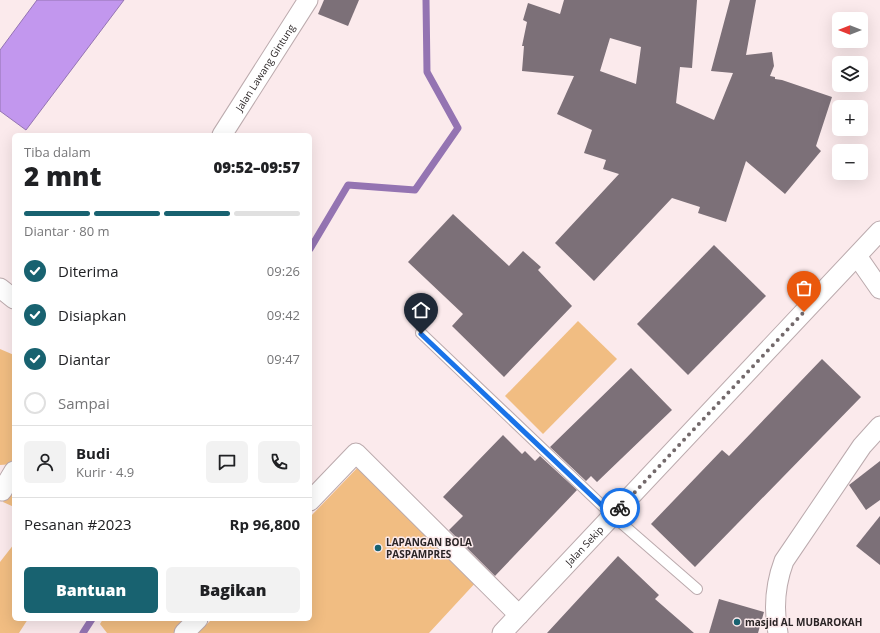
<!DOCTYPE html>
<html lang="id">
<meta charset="utf-8">
<style>
body{margin:0;font-family:"Open Sans",sans-serif;background:#f2f2f2;color:#202124;height:100vh;display:flex;flex-direction:column;font-size:15px;white-space:nowrap}
*{box-sizing:border-box;margin:0}
p{font-size:13px;color:#757577}
.icon{flex:none;width:22px;height:22px;fill:none;stroke:currentColor;stroke-width:2;stroke-linecap:round;stroke-linejoin:round}
.map{position:relative;flex:1;overflow:hidden}
.details{position:absolute;left:12px;top:133px;width:300px;height:488px;display:flex;flex-direction:column;background:#fff;border-radius:6px;box-shadow:0 4px 16px #0002}
.details>*{flex:none}
.needle{width:26px;rotate:270deg}
.buttons{position:absolute;left:832px;top:12px;display:grid;gap:8px}
.buttons a{display:grid;place-items:center;width:36px;height:36px;border-radius:6px;background:#fff;box-shadow:0 4px 16px #0002;font-size:20px}
.pin{position:absolute;display:grid;place-items:center;width:34px;height:34px;color:#fff;margin:-41px -17px;border-radius:50% 50% 50% 0;rotate:-45deg;box-shadow:0 0 4px #0007}
.pin .icon{rotate:45deg}
.courier{position:absolute;display:grid;place-items:center;width:40px;height:40px;margin:-20px;border:3px solid #1a73e8;border-radius:50%;background:#fff;color:#222;box-shadow:0 1px 5px #0007}
.overview em{font-style:normal;font-weight:800}
.overview div{display:flex;flex-direction:column-reverse}
.overview{display:flex;align-items:center;justify-content:space-between;height:68px;padding:0 12px}
h1{font-size:26px;font-weight:800;line-height:30px}
.bar{display:grid;grid-template-columns:repeat(4,1fr);gap:6px 4px;align-content:center;height:48px;padding:0 12px}
.bar i{height:5px;border-radius:3px;background:#e0e0e0}
.bar .current{background:#186270}
.bar p{grid-column:span 4}
.line{display:flex;align-items:center;gap:10px;padding:0 12px;border-top:1px solid #e0e0e0}
.line div{flex:1}
.round{display:grid;place-items:center;flex:none;width:42px;height:42px;border-radius:6px;background:#f2f2f2}
ol{padding:0 12px;list-style:none}
li{display:flex;align-items:center;gap:12px;height:44px}
li p{margin-inline-start:auto}
li .icon{padding:4px;border-radius:50%;background:#186270;color:#fff;stroke-width:4}
li:last-child{color:#757577}
li i{width:22px;height:22px;border:2px solid #e0e0e0;border-radius:50%}
.action{display:flex;gap:8px;margin-top:auto;padding:8px 12px}
.action a{flex:1;height:46px;border-radius:6px;background:#186270;color:#fff;font-size:16px;font-weight:800;line-height:46px;text-align:center}
.action a+a{background:#f2f2f2;color:#202124}
.map>svg:first-child{display:block}
.green{fill:#f1bd82}
.water{fill:#c297ee;stroke:#9474b2}
.lines{fill:none;stroke-linecap:round;stroke-linejoin:round}
.stream{stroke:#9474b2;stroke-width:7}
.building{fill:#7c7078;fill-rule:evenodd}
.service-casing{stroke:#bbaaad;stroke-width:12}
.minor-casing{stroke:#bbaaad;stroke-width:21}
.service{stroke:#fff;stroke-width:10}
.minor{stroke:#fff;stroke-width:19}
.done{stroke:#73696b;stroke-width:4;stroke-dasharray:0 7.2}
.route{stroke:#1a73e8;stroke-width:5}
.poi-dot{fill:#186270;stroke:#fbeaec;stroke-width:1.5}
.labels{text-anchor:middle;stroke-width:3;stroke-linejoin:round;paint-order:stroke}
.street-label{font-size:10px;fill:#2a2425;stroke:#fbeaec}
.poi-label{font-size:10px;font-weight:bold;fill:#2a2425;stroke:#fbeaec;text-anchor:start}
</style>
<div class="map">
<svg width="880" height="633" viewBox="0 0 880 633">
<rect width="100%" height="100%" fill="#fbeaec"/>
<!-- green -->
<g class="green">
<polygon points="578,321 617,359 543,434 505,396"/>
<polygon points="0,349 14,355 14,464 0,465"/>
<polygon points="361,464 478,580 429,633 107,633 100,624 103,619 197,619 202,629 212,619 310,619 310,517"/>
<polygon points="14,478 14,507 3,502"/>
<polygon points="14,544 14,619 28,619 19,633 0,633 0,562"/>
</g>
<!-- water -->
<polygon class="water" points="37,0 124,0 26,130 0,111 0,50"/>
<g class="lines">
<!-- stream -->
<g class="stream">
<polyline points="310,249 348,185 415,190 458,128 427,72 426,0"/>
<polyline points="83,633 92,619"/>
</g>
</g>
<!-- building -->
<g class="building">
<polygon points="324,0 359,0 348,26 318,14"/>
<path d="M564 0H697L692 68 680 67 676 103 714 120 733 73 711 71 730 0H756L746 55 772 52 774 66 770 76 775 77V79L782 80 832 97 816 146 821 151 785 194 746 161 726 222 698 213 700 207 672 198 594 281 555 243 619 174 603 169 606 160 584 153 592 130 557 114 574 76 522 71 524 46H522L527 22 523 20 528 3 560 14ZM610 38 641 47 636 84 600 71Z"/>
<polygon points="453,214 509,266 523,251 541,267 538,270 572,306 504,377 452,326 463,314 408,262"/>
<polygon points="714,245 766,296 688,375 637,324"/>
<polygon points="822,359 861,397 695,567 651,524 722,450 729,456"/>
<polygon points="631,368 672,410 597,482 591,476 586,481 550,447"/>
<polygon points="503,435 522,454 525,451 535,461 540,456 577,490 495,576 449,530 463,516 443,497"/>
<polygon points="880,461 880,500 866,510 849,485"/>
<polygon points="880,516 880,565 856,546"/>
<polygon points="618,556 659,595 655,599 694,633 547,633"/>
<polygon points="719,599 764,612 758,633 709,633"/>
</g>
<g class="lines">
<defs>
<polyline id="service" points="421,333 612,515 697,589"/>
<g id="minor">
<path id="s1" d="M222 135 308 0"/>
<polyline points="857,256 880,289"/>
<polyline points="0,288 14,299"/>
<polyline points="2,491 14,471"/>
<polyline points="310,501 356,453 519,615"/>
<polyline points="184,633 198,619"/>
<path id="s2" d="M502 633 880 231"/>
<path d="M778 633C773 607 775 585 784 561L862 446 880 426"/>
</g>
</defs>
<!-- service casing -->
<use href="#service" class="service-casing"/>
<!-- minor casing -->
<use href="#minor" class="minor-casing"/>
<!-- service -->
<use href="#service" class="service"/>
<!-- minor -->
<use href="#minor" class="minor"/>
</g>
<g class="lines">
<!-- done -->
<polyline class="done" points="620,508 804,312"/>
<!-- route -->
<polyline class="route" points="421,334 612,515 620,508"/>
</g>
<!-- markers -->
<g class="poi-dot">
<circle cx="378" cy="548" r="4"/>
<circle cx="737" cy="622" r="4"/>
</g>
<g class="labels">
<!-- street labels -->
<g class="street-label">
<text dy="4" stroke="none"><textPath href="#s1" startOffset="80">Jalan Lawang Gintung</textPath></text>
<text dy="4" stroke="none"><textPath href="#s2" startOffset="120">Jalan Sekip</textPath></text>
</g>
<!-- poi labels -->
<g class="poi-label">
<text x="386" y="546">LAPANGAN BOLA<tspan x="386" dy="12">PASPAMPRES</tspan></text>
<text x="745" y="626">masjid AL MUBAROKAH</text>
</g>
</g>
</svg>
<div class="buttons">
<a><svg class="needle" viewBox="-14 -14 28 28"><path d="M0-13l5 13h-10z" fill="#e53935"/><path d="M0 13l5-13h-10z" fill="#757577"/></svg></a>
<a><svg class="icon" aria-label="layers" viewBox="0 0 24 24"><path d="M12 4l9 5-9 5-9-5zM3 14l9 5 9-5"/></svg></a>
<a>+</a>
<a>−</a>
</div>
<div class="pin" style="left:804px;top:312px;background:#ea580c"><svg class="icon" aria-label="bag" viewBox="0 0 24 24"><path d="M5 8h14l-1 12H6zM9 8a3 3 0 0 1 6 0"/></svg></div>
<div class="pin" style="left:421px;top:334px;background:#1f2937"><svg class="icon" aria-label="home" viewBox="0 0 24 24"><path d="M3 11l9-7 9 7M6 9v11h12V9"/></svg></div>
<div class="courier" style="left:620px;top:508px"><svg class="icon" aria-label="bike" viewBox="0 0 24 24"><circle cx="6" cy="16" r="4"/><circle cx="18" cy="16" r="4"/><path d="M6 16l4-8h5l3 8M10 8l3 8H6M13 5h3"/></svg></div>
<section class="details">
<div class="overview"><div><h1>2 mnt</h1><p>Tiba dalam</p></div><em>09:52–09:57</em></div>
<div class="bar"><i class="current"></i><i class="current"></i><i class="current"></i><i></i><p>Diantar · 80 m</p></div>
<ol>
<li><svg class="icon" aria-label="check" viewBox="0 0 24 24"><path d="M5 12l5 5 9-10"/></svg>Diterima<p>09:26</p></li>
<li><svg class="icon" aria-label="check" viewBox="0 0 24 24"><path d="M5 12l5 5 9-10"/></svg>Disiapkan<p>09:42</p></li>
<li><svg class="icon" aria-label="check" viewBox="0 0 24 24"><path d="M5 12l5 5 9-10"/></svg>Diantar<p>09:47</p></li>
<li><i></i>Sampai</li>
</ol>
<div class="line" style="height:72px"><a class="round"><svg class="icon" aria-label="person" viewBox="0 0 24 24"><circle cx="12" cy="8" r="4"/><path d="M4 21q1-7 8-7t8 7"/></svg></a><div><b>Budi</b><p>Kurir · 4.9</p></div><a class="round"><svg class="icon" aria-label="chat" viewBox="0 0 24 24"><path d="M4 5h16v11H9l-5 4z"/></svg></a><a class="round"><svg class="icon" aria-label="phone" viewBox="0 0 24 24"><path d="M5 4h4l2 5-3 2q2 4 5 5l2-3 5 2v4C11 20 4 13 5 4z"/></svg></a></div>
<div class="line" style="height:52px"><div>Pesanan #2023</div><b>Rp 96,800</b></div>
<div class="action"><a>Bantuan</a><a>Bagikan</a></div>
</section>
</div>
